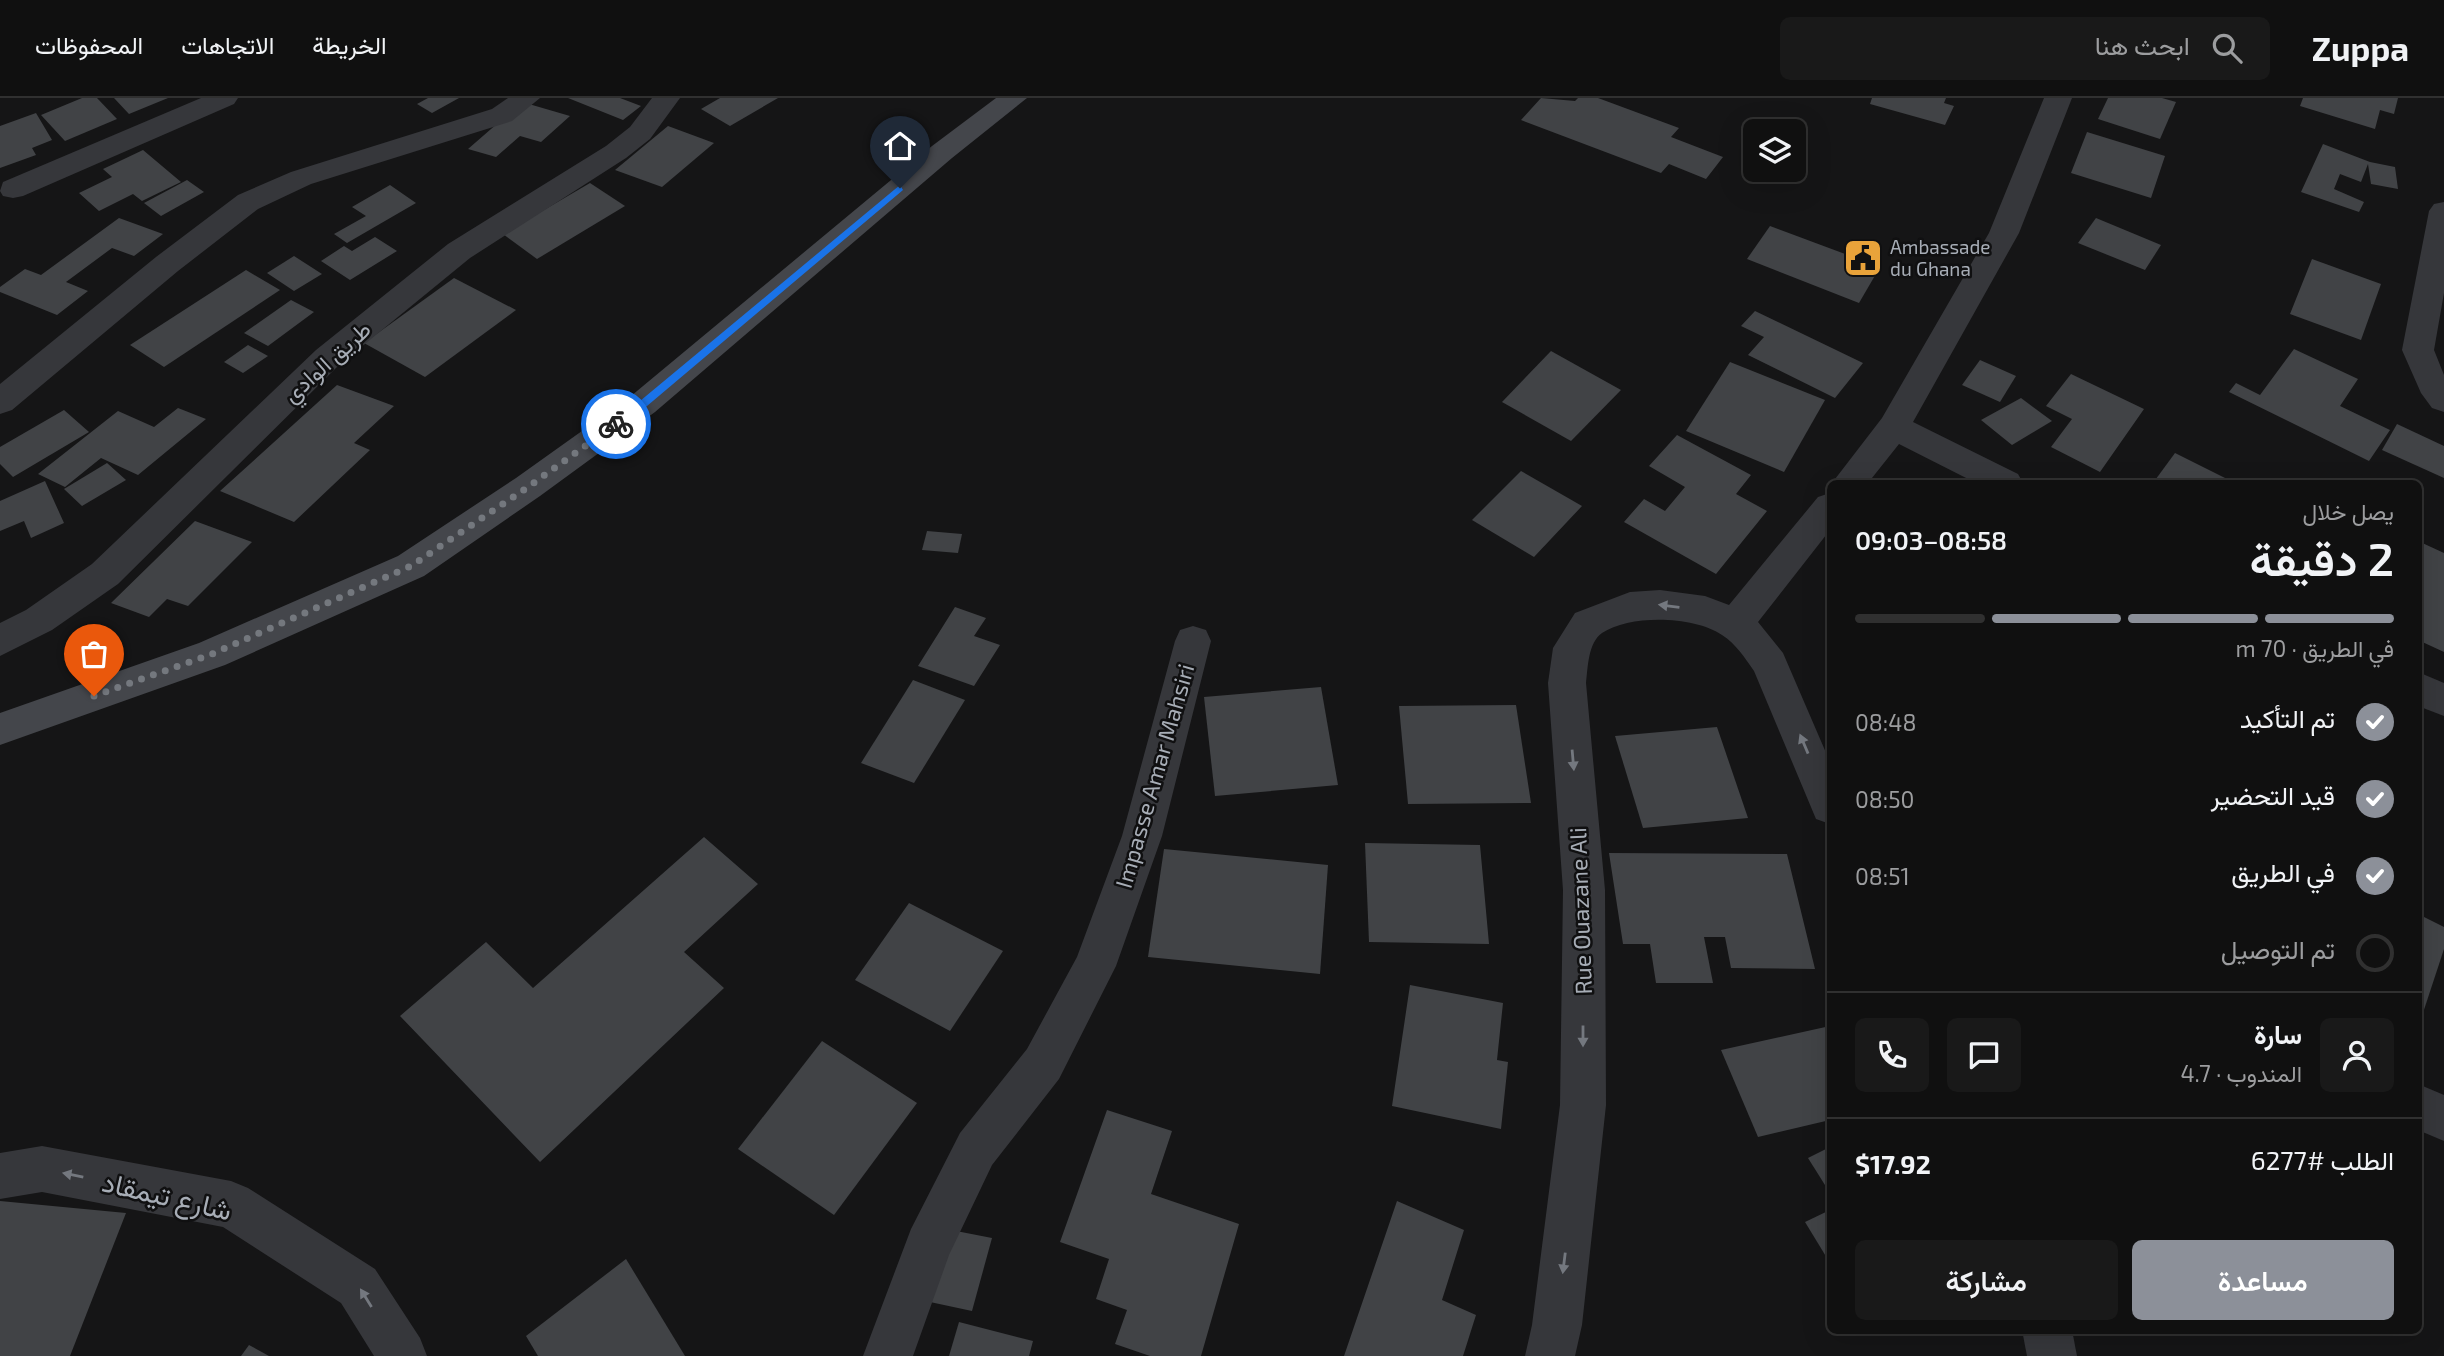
<!DOCTYPE html>
<html lang="ar">
<meta charset="utf-8">
<style>
body{margin:0;font-family:"Exo 2",Vazirmatn,sans-serif;background:#191919;color:#f1f3f6;direction:rtl;height:100vh;display:flex;flex-direction:column;font-size:26px;white-space:nowrap}
*{box-sizing:border-box;margin:0}
p{font-size:23px;color:#9c9d9f}
.icon{flex:none;width:38px;height:38px;fill:none;stroke:currentColor;stroke-width:2;stroke-linecap:round;stroke-linejoin:round}
.map{position:relative;flex:1;overflow:hidden;direction:ltr}
.side{position:absolute;left:1827px;top:382px;width:595px;height:854px;display:flex;flex-direction:column;background:#101010;border-radius:10px;box-shadow:0 7px 28px #0002,0 0 0 2px #303030;direction:rtl}
.side>*{flex:none}
.buttons{position:absolute;left:1743px;top:21px;display:grid;gap:14px}
.buttons a{display:grid;place-items:center;width:63px;height:63px;border-radius:10px;background:#101010;box-shadow:0 7px 28px #0002,0 0 0 2px #303030;font-size:35px}
.pin{position:absolute;display:grid;place-items:center;width:60px;height:60px;color:#fff;margin:-72px -30px;border-radius:50% 50% 50% 0;rotate:-45deg;box-shadow:0 0 7px #0007}
.pin .icon{rotate:45deg}
.courier{position:absolute;display:grid;place-items:center;width:70px;height:70px;margin:-35px;border:5px solid #1a73e8;border-radius:50%;background:#fff;color:#222;box-shadow:0 2px 9px #0007}
.headline em{font-style:normal;font-weight:600}
.headline div{display:flex;flex-direction:column-reverse}
.headline{display:flex;align-items:center;justify-content:space-between;height:119px;padding:0 28px}
h1{font-size:46px;font-weight:600;line-height:52px}
.bar{display:grid;grid-template-columns:repeat(4,1fr);gap:10px 7px;align-content:center;height:84px;padding:0 28px}
.bar i{height:9px;border-radius:5px;background:#303030}
.bar .active{background:#8c9099}
.bar p{grid-column:span 4}
.line{display:flex;align-items:center;gap:18px;padding:0 28px;border-top:2px solid #303030}
.line div{flex:1}
.round{display:grid;place-items:center;flex:none;width:74px;height:74px;border-radius:10px;background:#191919}
ol{padding:0 28px;list-style:none}
li{display:flex;align-items:center;gap:21px;height:77px}
li p{margin-inline-start:auto}
li .icon{padding:7px;border-radius:50%;background:#8c9099;color:#fff;stroke-width:4}
li:last-child{color:#9c9d9f}
li i{width:38px;height:38px;border:4px solid #303030;border-radius:50%}
.primary-button{display:flex;gap:14px;margin-top:auto;padding:14px 28px}
.primary-button a{flex:1;height:80px;border-radius:10px;background:#8c9099;color:#fff;font-size:28px;font-weight:600;line-height:80px;text-align:center}
.primary-button a+a{background:#191919;color:#f1f3f6}
header{display:flex;align-items:center;gap:42px;box-sizing:border-box;height:98px;padding:0 35px;background:#101010;border-bottom:2px solid #303030}
header strong{font-size:33px}
nav{display:flex;gap:38px;margin-inline-start:auto;font-size:24px}
.search{width:490px;height:63px;background:#191919;display:flex;align-items:center;gap:18px;box-sizing:border-box;padding:0 24px;border-radius:10px;color:#9c9d9f;font-size:26px}
.map>svg:first-child{display:block}
.building{fill:#414346}
.lines{fill:none;stroke-linecap:round;stroke-linejoin:round}
.minor{fill:#36373b;fill-rule:evenodd}
.secondary{fill:#44464b;fill-rule:evenodd}
.oneway{fill:#74787f}
.route{fill:#1a73e8}
.done{stroke:#74787e;stroke-width:7;stroke-dasharray:0 12.6}
.labels{text-anchor:middle;stroke-width:5;stroke-linejoin:round;paint-order:stroke}
.far-poi-label{font-size:19px;fill:#a7adb6;stroke:#101011;text-anchor:start}
.street-label{font-size:23px;fill:#a7adb6;stroke:#101011}
.near-street-label{font-size:28px;fill:#a7adb6;stroke:#101011}
</style>
<header>
<strong>Zuppa</strong>
<div class="search"><svg class="icon" aria-label="search" viewBox="0 0 24 24"><circle cx="10" cy="10" r="6"/><path d="M15 15l6 6"/></svg>ابحث هنا</div>
<nav><a>الخريطة</a><a>الاتجاهات</a><a>المحفوظات</a></nav>
</header>
<div class="map">
<svg width="2444" height="1258" viewBox="0 0 2444 1258">
<rect width="100%" height="100%" fill="#151516"/>
<!-- building -->
<g class="building">
<polygon points="82,0 97,0 117,21 65,43 41,17"/>
<polygon points="114,0 168,0 129,16"/>
<polygon points="428,0 459,0 432,15 417,6"/>
<polygon points="568,0 620,0 641,8 623,22"/>
<polygon points="720,0 778,0 730,28 701,11"/>
<polygon points="1541,0 1575,3 1578,0 1598,0 1679,30 1671,39 1723,59 1706,81 1669,66 1661,75 1521,22"/>
<polygon points="1872,0 1946,0 1944,5 1954,8 1945,27 1870,6"/>
<polygon points="2108,0 2162,0 2176,4 2160,41 2098,21"/>
<polygon points="2303,0 2398,0 2394,16 2380,12 2375,31 2300,8"/>
<polygon points="522,4 570,18 541,44 520,38 496,59 468,51"/>
<polygon points="36,15 52,42 32,50 36,57 0,70 0,28"/>
<polygon points="668,28 714,45 662,89 615,72"/>
<polygon points="2087,34 2165,58 2151,100 2071,75"/>
<polygon points="2323,46 2370,64 2395,69 2398,91 2371,86 2368,66 2361,84 2340,76 2334,91 2364,104 2359,114 2301,94"/>
<polygon points="143,52 181,84 142,103 133,96 99,113 79,95 112,79 103,71"/>
<polygon points="187,82 204,94 161,118 144,105"/>
<polygon points="590,85 625,108 537,161 503,136"/>
<polygon points="390,87 416,105 347,145 334,136 366,118 352,109"/>
<polygon points="119,120 163,136 134,158 112,150 66,184 88,193 57,217 0,194 0,189 25,171 41,177"/>
<polygon points="2096,120 2161,147 2145,172 2078,145"/>
<polygon points="1770,128 1880,169 1859,205 1747,161"/>
<polygon points="375,139 397,153 350,182 321,163 344,148 352,153"/>
<polygon points="294,158 322,176 294,193 267,175"/>
<polygon points="2312,161 2381,186 2361,242 2290,216"/>
<polygon points="246,172 280,192 164,269 130,247"/>
<polygon points="454,180 516,212 425,279 364,245"/>
<polygon points="291,202 314,214 268,248 244,235"/>
<polygon points="1755,213 1863,265 1835,300 1748,257 1764,239 1741,228"/>
<polygon points="248,247 268,258 243,275 224,264"/>
<polygon points="2294,251 2358,281 2340,308 2390,332 2369,363 2229,294 2236,285 2260,297"/>
<polygon points="1551,253 1621,292 1571,343 1502,304"/>
<polygon points="1980,262 2016,278 2000,304 1962,287"/>
<polygon points="1730,264 1825,302 1784,374 1686,333"/>
<polygon points="2071,276 2144,311 2100,374 2051,349 2072,321 2046,308"/>
<polygon points="337,287 394,308 354,345 370,352 294,424 220,393"/>
<polygon points="2021,300 2052,323 2012,347 1981,322"/>
<polygon points="178,310 206,321 138,377 101,360 65,389 38,376 118,313 154,329"/>
<polygon points="64,312 89,334 13,379 0,366 0,349"/>
<polygon points="2397,326 2444,348 2444,380 2382,352"/>
<polygon points="1677,337 1751,377 1736,396 1767,413 1716,476 1624,424 1644,401 1665,413 1685,389 1649,368"/>
<polygon points="2175,355 2235,385 2153,385"/>
<polygon points="107,365 126,382 82,408 64,391"/>
<polygon points="1521,373 1582,408 1534,459 1472,422"/>
<polygon points="45,383 64,425 31,440 24,423 0,433 0,403"/>
<polygon points="195,423 252,444 188,508 167,501 149,519 111,505"/>
<polygon points="927,433 962,436 958,455 922,452"/>
<polygon points="2418,443 2444,455 2444,554 2418,542"/>
<polygon points="955,509 986,520 974,538 1000,547 974,588 918,568"/>
<polygon points="913,582 965,602 914,685 861,665"/>
<polygon points="1321,589 1338,687 1215,698 1204,599"/>
<polygon points="1516,607 1531,705 1408,706 1399,608"/>
<polygon points="1717,629 1748,720 1643,730 1615,638"/>
<polygon points="704,739 758,786 684,854 724,890 540,1064 400,918 486,844 533,890"/>
<polygon points="1365,745 1480,747 1489,846 1369,844"/>
<polygon points="1164,751 1328,767 1320,876 1148,859"/>
<polygon points="1609,755 1787,756 1815,871 1731,870 1725,839 1704,839 1713,885 1656,885 1650,846 1623,846"/>
<polygon points="909,805 1003,853 950,933 855,882"/>
<polygon points="2418,816 2444,829 2444,851 2419,927"/>
<polygon points="1410,887 1503,905 1497,962 1508,964 1501,1031 1392,1008"/>
<polygon points="1830,928 1830,1022 1758,1039 1721,952"/>
<polygon points="822,943 917,1005 834,1117 738,1051"/>
<polygon points="1107,1012 1172,1033 1151,1096 1239,1126 1201,1258 1150,1258 1115,1246 1127,1212 1096,1201 1109,1161 1060,1144"/>
<polygon points="1830,1049 1830,1095 1808,1060"/>
<polygon points="0,1103 126,1115 70,1258 0,1258"/>
<polygon points="1397,1103 1464,1132 1442,1202 1476,1217 1463,1258 1344,1258"/>
<polygon points="1830,1112 1830,1165 1805,1124"/>
<polygon points="951,1132 992,1140 972,1213 930,1204"/>
<polygon points="626,1161 685,1258 538,1258 526,1238"/>
<polygon points="959,1224 1033,1243 1029,1258 949,1258"/>
<polygon points="249,1247 269,1258 241,1258"/>
</g>
<g class="lines">
<!-- minor -->
<g class="minor">
<polygon points="201,0 238,0 234,6 23,98 13,100 3,98 0,93 3,84"/>
<polygon points="508,0 540,0 512,23 311,86 258,111 178,173 12,312 0,316 0,286 156,159 238,97 291,74 492,11"/>
<polygon points="652,0 680,0 650,41 626,60 470,160 338,268 118,486 52,532 0,558 0,525 26,512 92,466 316,252 448,146 606,48 630,29"/>
<polygon points="2044,0 2072,0 2019,135 1913,324 2018,376 2023,385 1976,385 1899,346 1868,385 1832,385 1882,320 1989,135"/>
<polygon points="2444,104 2444,195 2434,252 2444,277 2444,314 2432,310 2421,295 2402,252 2429,113 2434,106"/>
<path d="M1830 395V432L1758 524 1783 555 1830 664V726L1816 721 1754 573C1745 560 1736 546 1722 537 1695 518 1630 516 1602 535 1588 545 1588 569 1586 585L1605 792 1606 1007 1582 1227 1575 1258H1525L1532 1227 1560 1007 1563 792 1548 585 1553 550 1575 515 1630 494 1660 492 1705 498 1729 507 1818 399Z"/>
<polygon points="1193,528 1206,532 1211,543 1162,738 1116,868 1059,981 992,1067 949,1157 913,1258 863,1258 911,1131 960,1035 1027,951 1077,859 1122,738 1175,543 1180,532"/>
<polygon points="2418,574 2444,585 2444,618 2418,608"/>
<polygon points="2418,986 2444,997 2444,1043 2418,1032"/>
<polygon points="42,1048 231,1083 248,1090 375,1171 420,1240 427,1258 374,1258 341,1205 223,1129 42,1094 0,1101 0,1055"/>
<polygon points="2022,1232 2072,1232 2077,1258 2027,1258"/>
</g>
<!-- secondary -->
<polygon class="secondary" points="996,0 1027,0 952,60 655,314 540,398 424,478 225,567 0,647 0,615 199,545 398,458 516,380 631,298 932,48"/>
</g>
<!-- one-way arrows -->
<defs><path id="oneway-solid" d="M-6-.8H1V-3.2L6.5 0L1 3.2V.8H-6Z" transform="scale(1.75)"/></defs>
<g class="oneway">
<use href="#oneway-solid" transform="translate(1669 508) rotate(-173)"/>
<use href="#oneway-solid" transform="translate(1804 646) rotate(-113)"/>
<use href="#oneway-solid" transform="translate(1573 662) rotate(85)"/>
<use href="#oneway-solid" transform="translate(1583 938) rotate(90)"/>
<use href="#oneway-solid" transform="translate(73 1077) rotate(-169)"/>
<use href="#oneway-solid" transform="translate(1564 1165) rotate(97)"/>
<use href="#oneway-solid" transform="translate(366 1200) rotate(-122)"/>
</g>
<!-- route -->
<polygon class="route" points="900,87 903,92 647,308 619,329 612,329 612,323 640,303"/>
<g class="lines">
<!-- done -->
<polyline class="done" points="94,598 212,556 411,468 528,389 616,326"/>
</g>
<!-- icons -->
<defs>
<symbol id="civic-square" viewBox="-11 -11 22 22"><rect x="-9" y="-9" width="18" height="18" rx="4" fill="#e9a33a" stroke="#101011"/><path d="M-.6-6.5H3V-4.5H.6V-3L4-1V1h2V6H-6V1h2V-1L-.6-3ZM-1.2 2.5V6h2.4V2.5Z" fill="#111"/></symbol>
</defs>
<g fill-rule="evenodd">
<use href="#civic-square" x="1841" y="138" width="44" height="44"/>
</g>
<g class="labels">
<!-- far-poi labels -->
<g class="far-poi-label">
<text x="1890" y="156">Ambassade<tspan x="1890" dy="22">du Ghana</tspan></text>
</g>
<!-- street labels -->
<g class="street-label">
<text transform="translate(327 264) rotate(-42)" y="8">طريق الوادي</text>
<text transform="translate(1155 678) rotate(-74)" y="8">Impasse Amar Mahsiri</text>
<text transform="translate(1581 813) rotate(-92)" y="8">Rue Ouazane Ali</text>
</g>
<!-- near-street labels -->
<g class="near-street-label">
<text transform="translate(167 1098) rotate(13)" y="10">شارع تيمقاد</text>
</g>
</g>
</svg>
<div class="buttons">
<a><svg class="icon" aria-label="layers" viewBox="0 0 24 24"><path d="M12 4l9 5-9 5-9-5zM3 14l9 5 9-5"/></svg></a>
</div>
<div class="pin" style="left:94px;top:598px;background:#ea580c"><svg class="icon" aria-label="bag" viewBox="0 0 24 24"><path d="M5 8h14l-1 12H6zM9 8a3 3 0 0 1 6 0"/></svg></div>
<div class="pin" style="left:900px;top:90px;background:#1f2937"><svg class="icon" aria-label="home" viewBox="0 0 24 24"><path d="M3 11l9-7 9 7M6 9v11h12V9"/></svg></div>
<div class="courier" style="left:616px;top:326px"><svg class="icon" aria-label="bike" viewBox="0 0 24 24"><circle cx="6" cy="16" r="4"/><circle cx="18" cy="16" r="4"/><path d="M6 16l4-8h5l3 8M10 8l3 8H6M13 5h3"/></svg></div>
<section class="side">
<div class="headline"><div><h1>2 دقيقة</h1><p>يصل خلال</p></div><em>08:58–09:03</em></div>
<div class="bar"><i class="active"></i><i class="active"></i><i class="active"></i><i></i><p>في الطريق · 70 m</p></div>
<ol>
<li><svg class="icon" aria-label="check" viewBox="0 0 24 24"><path d="M5 12l5 5 9-10"/></svg>تم التأكيد<p>08:48</p></li>
<li><svg class="icon" aria-label="check" viewBox="0 0 24 24"><path d="M5 12l5 5 9-10"/></svg>قيد التحضير<p>08:50</p></li>
<li><svg class="icon" aria-label="check" viewBox="0 0 24 24"><path d="M5 12l5 5 9-10"/></svg>في الطريق<p>08:51</p></li>
<li><i></i>تم التوصيل</li>
</ol>
<div class="line" style="height:126px"><a class="round"><svg class="icon" aria-label="person" viewBox="0 0 24 24"><circle cx="12" cy="8" r="4"/><path d="M4 21q1-7 8-7t8 7"/></svg></a><div><b>سارة</b><p>المندوب · 4.7</p></div><a class="round"><svg class="icon" aria-label="chat" viewBox="0 0 24 24"><path d="M4 5h16v11H9l-5 4z"/></svg></a><a class="round"><svg class="icon" aria-label="phone" viewBox="0 0 24 24"><path d="M5 4h4l2 5-3 2q2 4 5 5l2-3 5 2v4C11 20 4 13 5 4z"/></svg></a></div>
<div class="line" style="height:91px"><div>الطلب #6277</div><b>$17.92</b></div>
<div class="primary-button"><a>مساعدة</a><a>مشاركة</a></div>
</section>
</div>
